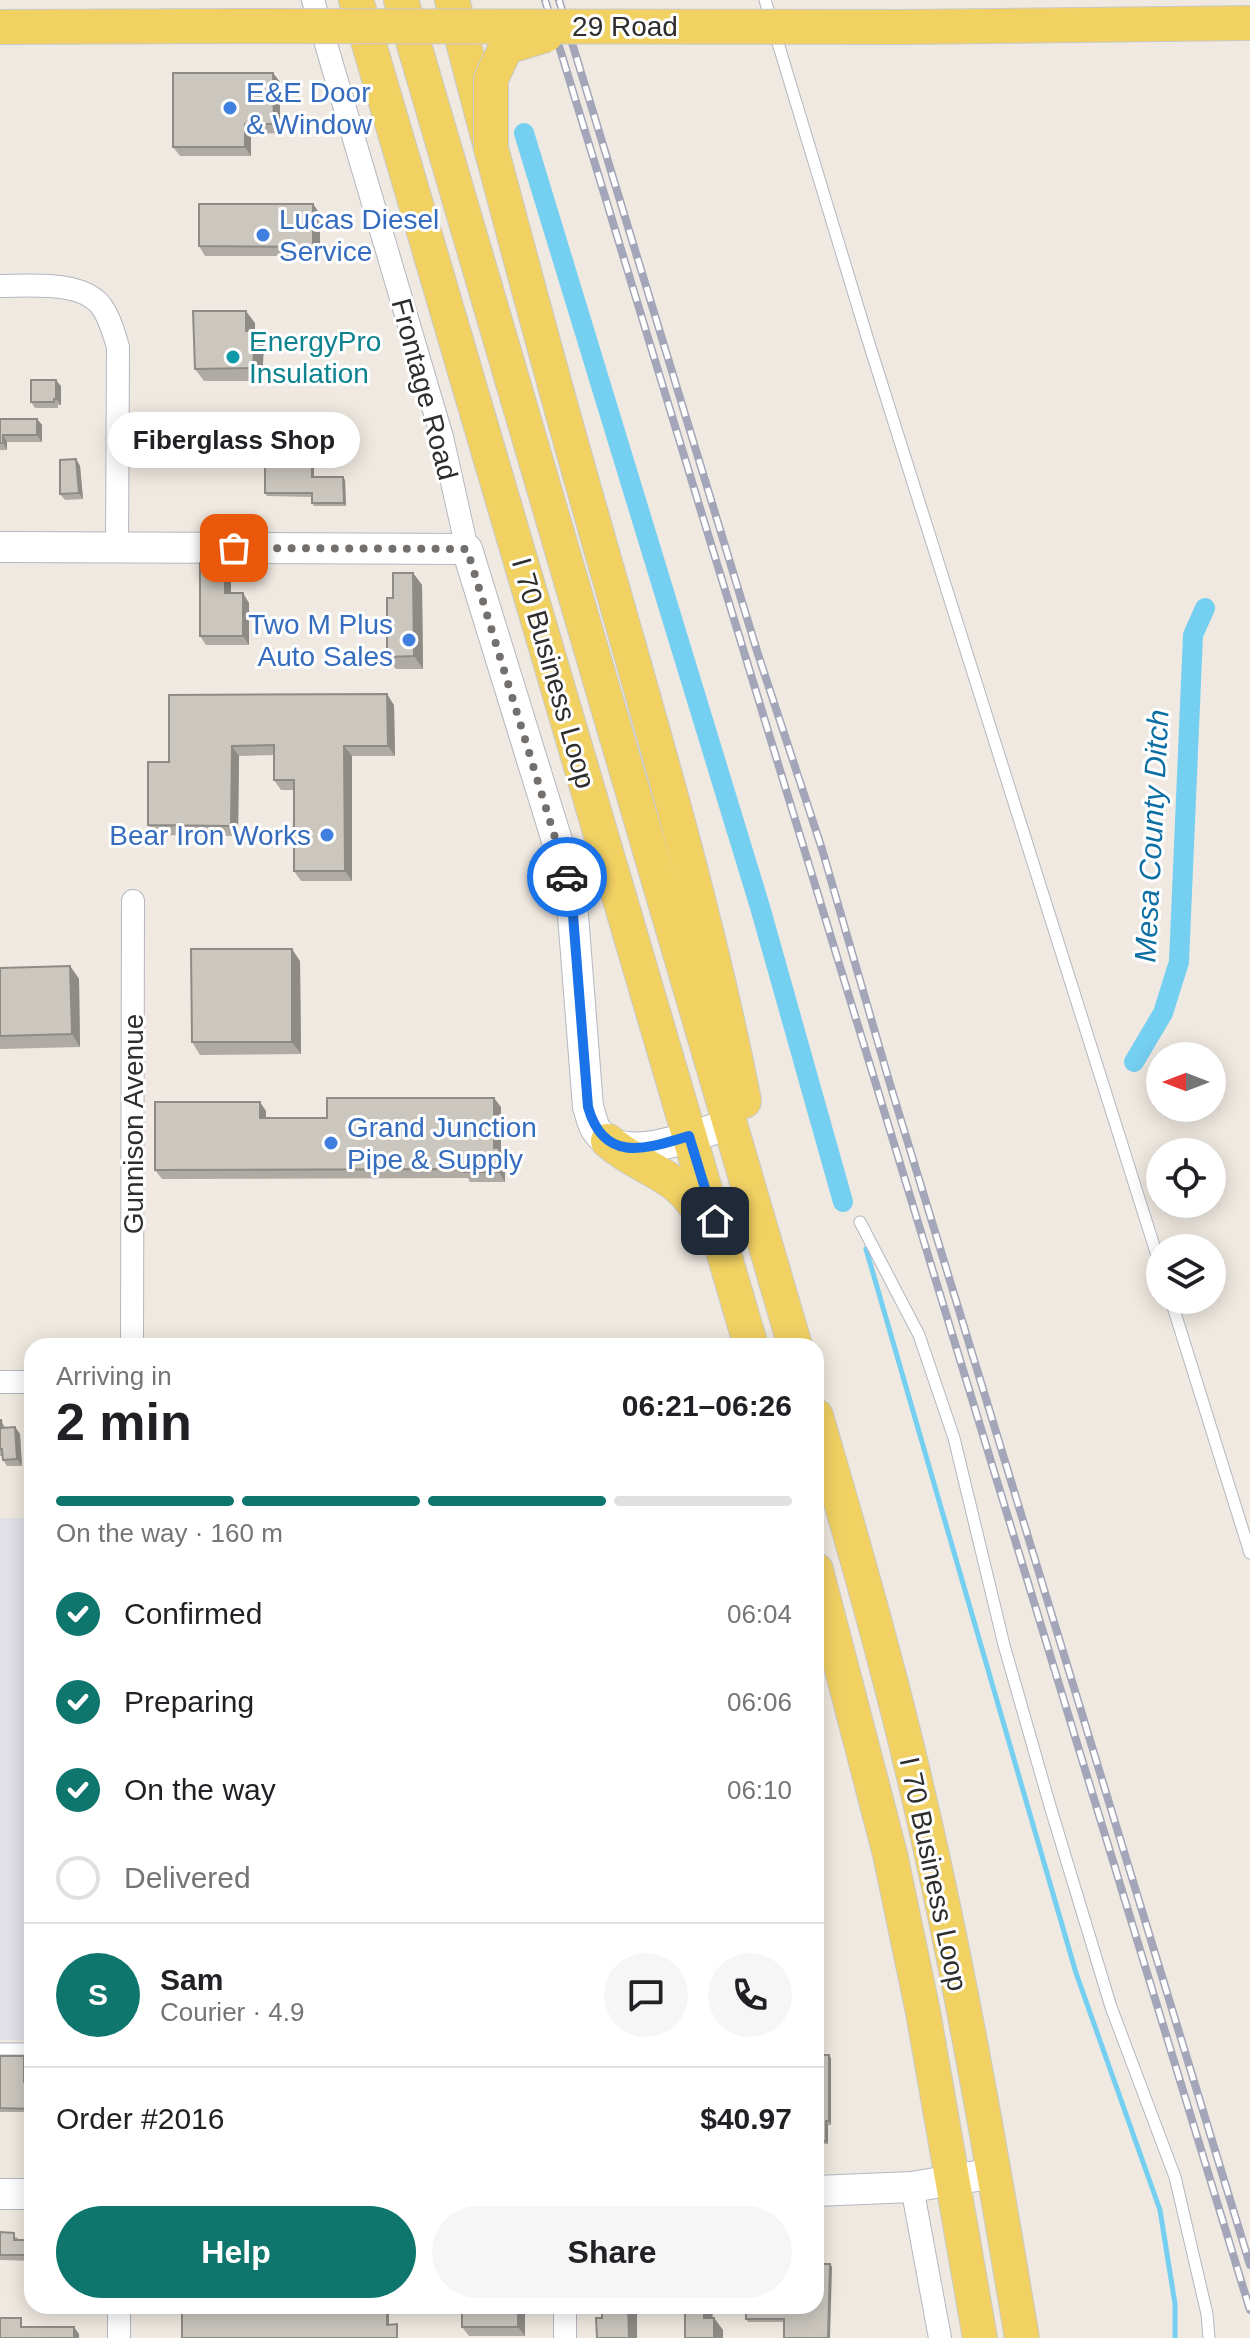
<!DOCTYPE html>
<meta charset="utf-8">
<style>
body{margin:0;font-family:Helvetica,sans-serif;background:#f6f6f6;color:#202124;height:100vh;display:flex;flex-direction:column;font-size:30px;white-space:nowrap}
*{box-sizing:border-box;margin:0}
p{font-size:26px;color:#757577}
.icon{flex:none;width:44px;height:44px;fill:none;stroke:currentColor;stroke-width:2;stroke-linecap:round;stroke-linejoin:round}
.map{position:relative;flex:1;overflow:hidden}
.side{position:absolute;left:24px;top:1338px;width:800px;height:976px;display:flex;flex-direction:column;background:#fff;border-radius:24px;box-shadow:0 4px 20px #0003}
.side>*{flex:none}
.needle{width:52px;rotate:270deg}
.controls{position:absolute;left:1146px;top:1042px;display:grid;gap:16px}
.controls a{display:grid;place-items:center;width:80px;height:80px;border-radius:50%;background:#fff;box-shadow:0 4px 20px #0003;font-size:40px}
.pin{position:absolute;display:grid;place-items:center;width:68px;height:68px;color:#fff;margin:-34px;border-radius:16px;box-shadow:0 4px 12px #0006}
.courier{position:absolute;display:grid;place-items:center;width:80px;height:80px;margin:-40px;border:6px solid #1a73e8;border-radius:50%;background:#fff;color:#222;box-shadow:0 2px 10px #0007}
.bubble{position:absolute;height:56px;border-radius:28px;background:#fff;box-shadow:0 4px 20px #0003;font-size:26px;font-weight:800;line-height:56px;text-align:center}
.head em{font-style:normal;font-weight:800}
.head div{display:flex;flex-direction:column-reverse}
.head{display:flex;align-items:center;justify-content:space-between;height:136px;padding:0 32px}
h1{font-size:52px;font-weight:800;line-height:60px}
.bar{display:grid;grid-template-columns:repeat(4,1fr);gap:12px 8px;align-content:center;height:96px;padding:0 32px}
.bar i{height:10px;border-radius:6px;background:#e0e0e0}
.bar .active{background:#0f766e}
.bar p{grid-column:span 4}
.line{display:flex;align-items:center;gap:20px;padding:0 32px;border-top:2px solid #e0e0e0}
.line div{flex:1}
.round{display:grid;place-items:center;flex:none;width:84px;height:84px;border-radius:42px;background:#f6f6f6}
ol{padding:0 32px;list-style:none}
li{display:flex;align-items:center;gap:24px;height:88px}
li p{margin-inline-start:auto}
li .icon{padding:8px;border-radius:50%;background:#0f766e;color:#fff;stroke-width:4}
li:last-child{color:#757577}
li i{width:44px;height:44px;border:4px solid #e0e0e0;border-radius:50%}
.button{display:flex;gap:16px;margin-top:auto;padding:16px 32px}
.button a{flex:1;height:92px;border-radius:48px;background:#0f766e;color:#fff;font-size:32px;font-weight:800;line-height:92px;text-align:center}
.button a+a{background:#f6f6f6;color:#202124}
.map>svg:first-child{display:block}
.industrial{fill:#e3e1e8}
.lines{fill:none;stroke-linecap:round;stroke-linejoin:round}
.stream{stroke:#75cff0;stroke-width:5}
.canal{stroke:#75cff0;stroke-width:20}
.lane-casing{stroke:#b4b7c1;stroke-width:13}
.street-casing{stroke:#b4b7c1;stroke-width:24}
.secondary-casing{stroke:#b4b7c1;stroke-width:32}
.primary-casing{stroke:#c9c9c9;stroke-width:36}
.lane{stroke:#fff;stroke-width:11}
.street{stroke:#fff;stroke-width:22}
.secondary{stroke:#fff;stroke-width:30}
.primary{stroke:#f2d163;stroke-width:34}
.rail-casing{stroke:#a3a6b8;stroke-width:8}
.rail{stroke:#fff;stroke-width:5;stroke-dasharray:15;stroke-linecap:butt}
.primary-bridge-casing{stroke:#c9c9c9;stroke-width:36;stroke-linecap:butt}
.primary-bridge{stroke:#f2d163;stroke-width:34}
.wall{fill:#afaba4}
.shaded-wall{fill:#8e8b86}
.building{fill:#cbc7bf;stroke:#8e8b86;stroke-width:2}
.done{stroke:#726f6d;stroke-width:8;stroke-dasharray:0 14.4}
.route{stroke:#1a73e8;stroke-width:10}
.shop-dot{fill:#3f7fe0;stroke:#fff;stroke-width:3}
.culture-dot{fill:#0f9aa8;stroke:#fff;stroke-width:3}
.labels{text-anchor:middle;stroke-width:6;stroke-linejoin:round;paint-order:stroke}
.street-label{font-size:28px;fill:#2e2e2e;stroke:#fff}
.shop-label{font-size:28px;fill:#366cbe;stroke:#fff;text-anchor:start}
.culture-label{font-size:28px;fill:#0d838f;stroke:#fff;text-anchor:start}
.water-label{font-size:30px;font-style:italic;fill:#0d6fa3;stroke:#fff}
</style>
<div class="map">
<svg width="1250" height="2338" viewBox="0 0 1250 2338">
<rect width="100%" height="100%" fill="#efe9e1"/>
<!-- industrial -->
<rect class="industrial" x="0" y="1518" width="32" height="522"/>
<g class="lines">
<!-- stream -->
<polyline class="stream" points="866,1249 1076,1973 1160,2210 1175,2304 1175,2338"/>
<!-- canal -->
<g class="canal">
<polyline points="524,133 760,907 843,1202"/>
<polyline points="1134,1062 1163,1013 1179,962 1193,635 1205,608"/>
</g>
<defs>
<g id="lane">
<polyline points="765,0 867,337 1160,1265"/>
<polyline points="860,1222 919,1335 954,1438 1004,1645 1050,1806 1111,2007 1175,2177 1207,2314 1209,2338"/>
<polyline points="1171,1300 1250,1553"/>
<polyline points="0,2049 32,2049"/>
</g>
<g id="street">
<polyline points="313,0 442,437 467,549"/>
<path d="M0 286C29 286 83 280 102 307 110 319 114 333 118 347L117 547"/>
<polyline points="132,1346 133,901"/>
<polyline points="0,1382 32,1382"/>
<polyline points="912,2187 940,2338"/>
<polyline points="565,2306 565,2338"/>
<polyline points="119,2338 119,2306"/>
</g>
<g id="secondary">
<path d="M0 547 467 549 566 870 573 915 588 1107C591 1115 592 1125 597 1131 623 1167 696 1134 730 1124"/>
<polyline points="816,2191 912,2187 994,2173"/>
<polyline points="0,2194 32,2194"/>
</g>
<g id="primary">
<polyline points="356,0 751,1346"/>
<polyline points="401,0 795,1346"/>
<path d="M452 0C496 168 540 336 588 503 644 701 704 898 744 1101"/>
<polyline points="0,27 239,26"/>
<polyline points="904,27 1250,23"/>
<path d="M608 1141C648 1175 679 1170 706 1224"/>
<path d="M816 1416C852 1539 887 1661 916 1785 959 1967 991 2153 1022 2338"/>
<polyline points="816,1570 890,1854 923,2012 980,2338"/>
</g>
</defs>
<!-- lane casing -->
<use href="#lane" class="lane-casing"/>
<!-- street casing -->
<use href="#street" class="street-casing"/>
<!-- secondary casing -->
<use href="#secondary" class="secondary-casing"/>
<!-- primary casing -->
<use href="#primary" class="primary-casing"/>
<!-- lane -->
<use href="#lane" class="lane"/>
<!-- street -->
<use href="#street" class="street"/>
<!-- secondary -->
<use href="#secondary" class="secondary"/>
<!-- primary -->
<use href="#primary" class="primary"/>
<defs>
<g id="rail">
<polyline points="545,0 1250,2310"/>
<polyline points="559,0 757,651 822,849 890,1084 1250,2265"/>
</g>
</defs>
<!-- rail casing -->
<use href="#rail" class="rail-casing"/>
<!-- rail -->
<use href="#rail" class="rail"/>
<defs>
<g id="primary-bridge">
<polyline points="239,26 904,27"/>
<polyline points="491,149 491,79 506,47 546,35"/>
</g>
</defs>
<!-- primary-bridge casing -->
<use href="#primary-bridge" class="primary-bridge-casing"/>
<!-- primary-bridge -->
<use href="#primary-bridge" class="primary-bridge"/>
</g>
<!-- wall -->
<g class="wall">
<polygon points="273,73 280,82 280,133 251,134 251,156 180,156 173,147"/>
<polygon points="313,204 320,214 320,256 205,256 199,246"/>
<polygon points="255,323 255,331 264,343 262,381 204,381 195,369"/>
<polygon points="61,386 61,405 58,405 58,408 35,408 31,402"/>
<polygon points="0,419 37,419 42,425 42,442 7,442 7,450 0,450"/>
<polygon points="312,450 314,453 314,477 345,480 346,506 314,506 312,503 312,497 267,496 265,493"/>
<polygon points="76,459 80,466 83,499 65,500 60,494"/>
<polygon points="231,572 231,593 249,603 249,645 206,645 200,636"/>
<polygon points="413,573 422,585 423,669 396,669 387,657 393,598"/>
<polygon points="394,705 395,756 352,756 352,881 301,881 294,871 294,790 281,790 274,780 274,755 239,756 238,836 155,835 148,825 169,762"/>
<polygon points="300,961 301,1054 200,1055 192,1042"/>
<polygon points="70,966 79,979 80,1047 0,1049 0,968"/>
<polygon points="501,1107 501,1151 505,1158 505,1182 470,1182 468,1178 162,1179 155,1170 266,1111 266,1118 327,1118"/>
<polygon points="0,1420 6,1428 15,1427 20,1434 22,1466 7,1466 3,1460 3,1456 0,1456"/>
<polygon points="816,2055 831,2058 831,2125 828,2125 828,2144 816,2144"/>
<polygon points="0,2056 27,2059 27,2082 32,2082 32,2112 0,2112"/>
<polygon points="0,2232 18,2238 18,2240 32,2240 32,2261 0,2260"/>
<polygon points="830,2264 832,2267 784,2322 748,2322 746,2319"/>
<polygon points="525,2306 525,2336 469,2336 462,2327"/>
<polygon points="602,2306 713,2306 712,2318 714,2318 723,2330 723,2338 685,2338 685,2311 637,2311 602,2318"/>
</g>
<!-- shaded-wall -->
<g class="shaded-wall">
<polygon points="273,73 280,82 280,133 274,124"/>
<polygon points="245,124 251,134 251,156 245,147"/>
<polygon points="313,204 320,214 320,256 313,247"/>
<polygon points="246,311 255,323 255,332 255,331 264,343 262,381 253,368 246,331"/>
<polygon points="56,380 61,386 61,405 56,399"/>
<polygon points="37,419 42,425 42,442 37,435"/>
<polygon points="3,435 7,442 7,450 3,443"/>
<polygon points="312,450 314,453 314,480 312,477"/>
<polygon points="76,459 80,466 83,499 79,493"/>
<polygon points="343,477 345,480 346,506 344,503"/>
<polygon points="225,563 231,572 231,603 225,593"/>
<polygon points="413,573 422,585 423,669 414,656"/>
<polygon points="243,593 249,603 249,645 243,636"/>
<polygon points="387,694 394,705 395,756 388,746"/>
<polygon points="232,746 239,756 238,836 231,826"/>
<polygon points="344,746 352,756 352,881 345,871"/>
<polygon points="292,949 300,961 301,1054 292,1042"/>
<polygon points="70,966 79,979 80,1047 72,1034"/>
<polygon points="494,1098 501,1107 501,1151 505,1158 505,1182 499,1172 494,1148"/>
<polygon points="260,1102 266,1111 266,1128 260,1118"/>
<polygon points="15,1427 20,1434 22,1466 17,1459"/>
<polygon points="829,2055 831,2058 831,2125 829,2121"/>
<polygon points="24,2056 27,2059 27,2085 24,2082"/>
<polygon points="826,2121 828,2125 828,2144 826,2141"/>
<polygon points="830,2264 832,2267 830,2338 828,2338"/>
<polygon points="387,2306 389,2306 389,2328 387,2325"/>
<polygon points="518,2306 525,2306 525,2336 518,2327"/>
<polygon points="628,2306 634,2306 637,2311 637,2338 629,2338"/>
<polygon points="704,2306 713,2306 712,2330 704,2318"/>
<polygon points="714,2318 723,2330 723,2338 714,2338"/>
<polygon points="74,2327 79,2334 79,2338 74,2338"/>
</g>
<!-- building -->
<g class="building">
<polygon points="173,73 273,73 274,124 245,124 245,147 173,147"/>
<polygon points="199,204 313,204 313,247 199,246"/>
<polygon points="193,311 246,311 246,331 255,331 253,368 195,369"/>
<polygon points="31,380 56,380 56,399 54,399 54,402 31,402"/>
<polygon points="0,419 37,419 37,435 3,435 3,443 0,443"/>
<polygon points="265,450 312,450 312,477 343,477 344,503 312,503 312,493 265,493"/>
<polygon points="76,459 79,493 60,494 60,460"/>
<polygon points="200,563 225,563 225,593 243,593 243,636 200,636"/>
<polygon points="393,573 413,573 414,656 387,657 387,598 393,598"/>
<polygon points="387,694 388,746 344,746 345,871 294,871 294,780 274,780 274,745 232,746 231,826 148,825 148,762 169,762 169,695"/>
<polygon points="191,949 292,949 292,1042 192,1042"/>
<polygon points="70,966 72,1034 0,1036 0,968"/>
<polygon points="327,1098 494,1098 494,1148 499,1148 499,1172 464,1172 464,1169 155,1170 155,1102 260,1102 260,1118 327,1118"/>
<polygon points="0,1420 1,1420 2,1428 15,1427 17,1459 3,1460 2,1449 0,1449"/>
<polygon points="816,2055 829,2055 829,2121 826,2121 826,2141 816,2141"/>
<polygon points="0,2056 24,2056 24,2082 32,2082 32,2109 0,2108"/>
<polygon points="0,2232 14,2233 14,2240 32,2240 32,2255 0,2255"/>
<polygon points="816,2264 830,2264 828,2338 784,2338 784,2319 746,2319 746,2306 816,2306"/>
<polygon points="182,2306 387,2306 387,2325 397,2324 397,2338 182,2338"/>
<rect x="462" y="2306" width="56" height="21"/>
<polygon points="602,2306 628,2306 629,2338 597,2338 596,2318 602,2318"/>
<polygon points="685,2306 704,2306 704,2318 714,2318 714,2338 685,2338"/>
<polygon points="0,2318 21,2318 21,2327 74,2327 74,2338 0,2338"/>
</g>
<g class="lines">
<!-- done -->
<polyline class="done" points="234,548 467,549 567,877"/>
<!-- route -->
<path class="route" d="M567 877 573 915 588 1107C604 1164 646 1149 689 1136L715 1221"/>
</g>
<!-- markers -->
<g class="shop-dot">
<circle cx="230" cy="108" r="8"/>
<circle cx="263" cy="235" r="8"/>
<circle cx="409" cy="640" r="8"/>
<circle cx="327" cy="835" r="8"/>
<circle cx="331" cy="1143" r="8"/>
</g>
<circle class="culture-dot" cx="233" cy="357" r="8"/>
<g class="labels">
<!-- street labels -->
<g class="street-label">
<text x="625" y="36">29 Road</text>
<text transform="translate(425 389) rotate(75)" y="10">Frontage Road</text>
<text transform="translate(554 673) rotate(74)" y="10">I 70 Business Loop</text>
<text transform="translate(133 1124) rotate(-90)" y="10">Gunnison Avenue</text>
<text transform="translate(934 1874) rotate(78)" y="10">I 70 Business Loop</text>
</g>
<!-- shop labels -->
<g class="shop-label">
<text x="246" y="102">E&amp;E Door<tspan x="246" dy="32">&amp; Window</tspan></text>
<text x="279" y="229">Lucas Diesel<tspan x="279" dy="32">Service</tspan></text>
<text x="393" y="634" text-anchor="end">Two M Plus<tspan x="393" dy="32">Auto Sales</tspan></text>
<text x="311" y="845" text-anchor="end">Bear Iron Works</text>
<text x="347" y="1137">Grand Junction<tspan x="347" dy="32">Pipe &amp; Supply</tspan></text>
</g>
<!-- culture labels -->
<g class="culture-label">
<text x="249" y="351">EnergyPro<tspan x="249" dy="32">Insulation</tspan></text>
</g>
<!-- water labels -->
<g class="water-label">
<text transform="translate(1152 836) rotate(-87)" y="10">Mesa County Ditch</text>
</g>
</g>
</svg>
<div class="controls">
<a><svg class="needle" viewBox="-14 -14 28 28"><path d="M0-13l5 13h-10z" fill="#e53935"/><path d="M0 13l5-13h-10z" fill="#757577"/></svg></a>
<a><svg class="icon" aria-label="locate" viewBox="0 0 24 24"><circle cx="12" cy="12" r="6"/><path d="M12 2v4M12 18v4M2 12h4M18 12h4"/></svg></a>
<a><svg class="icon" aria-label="layers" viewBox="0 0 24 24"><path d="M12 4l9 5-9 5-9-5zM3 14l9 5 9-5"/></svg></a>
</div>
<div class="pin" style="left:234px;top:548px;background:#ea580c"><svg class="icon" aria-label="bag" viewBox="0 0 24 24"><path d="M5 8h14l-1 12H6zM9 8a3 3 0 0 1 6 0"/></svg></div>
<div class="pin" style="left:715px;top:1221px;background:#1f2937"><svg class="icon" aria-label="home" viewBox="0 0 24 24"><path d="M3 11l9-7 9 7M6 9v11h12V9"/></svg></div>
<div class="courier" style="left:567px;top:877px"><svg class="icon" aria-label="car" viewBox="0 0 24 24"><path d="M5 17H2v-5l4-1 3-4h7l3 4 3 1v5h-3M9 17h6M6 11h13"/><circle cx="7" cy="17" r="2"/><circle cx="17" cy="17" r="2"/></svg></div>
<div class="bubble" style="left:108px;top:412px;width:252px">Fiberglass Shop</div>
<section class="side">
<div class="head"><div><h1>2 min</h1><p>Arriving in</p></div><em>06:21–06:26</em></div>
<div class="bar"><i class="active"></i><i class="active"></i><i class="active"></i><i></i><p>On the way · 160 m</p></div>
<ol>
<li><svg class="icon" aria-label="check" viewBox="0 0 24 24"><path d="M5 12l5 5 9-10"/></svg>Confirmed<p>06:04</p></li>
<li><svg class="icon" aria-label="check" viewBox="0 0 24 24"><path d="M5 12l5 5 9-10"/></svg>Preparing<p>06:06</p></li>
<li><svg class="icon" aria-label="check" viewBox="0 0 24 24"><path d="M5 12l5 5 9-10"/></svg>On the way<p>06:10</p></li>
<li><i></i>Delivered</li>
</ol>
<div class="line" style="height:144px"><b class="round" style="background:#0f766e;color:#fff">S</b><div><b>Sam</b><p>Courier · 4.9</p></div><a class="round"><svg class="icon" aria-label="chat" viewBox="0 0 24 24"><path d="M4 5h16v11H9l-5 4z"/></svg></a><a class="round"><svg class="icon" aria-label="phone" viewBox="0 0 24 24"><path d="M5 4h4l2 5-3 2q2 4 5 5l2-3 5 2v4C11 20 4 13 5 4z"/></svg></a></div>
<div class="line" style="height:104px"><div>Order #2016</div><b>$40.97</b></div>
<div class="button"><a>Help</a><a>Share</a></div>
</section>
</div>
